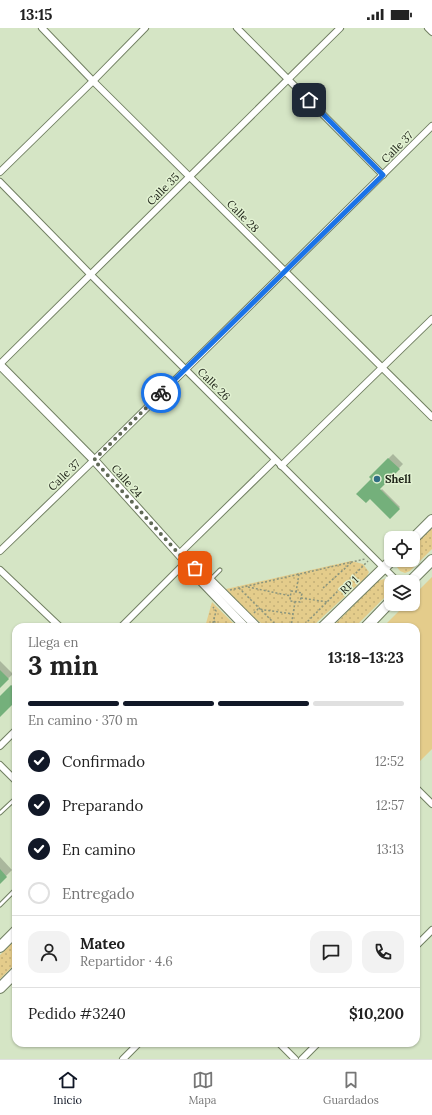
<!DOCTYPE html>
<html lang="es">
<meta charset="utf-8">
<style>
body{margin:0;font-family:Lora,serif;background:#f2f2f2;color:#222;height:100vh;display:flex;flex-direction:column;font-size:15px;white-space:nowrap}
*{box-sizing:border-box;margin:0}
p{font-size:13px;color:#767676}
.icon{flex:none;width:22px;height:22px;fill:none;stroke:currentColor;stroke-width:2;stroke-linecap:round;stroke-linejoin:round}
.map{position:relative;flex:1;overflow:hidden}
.details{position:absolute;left:12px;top:595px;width:408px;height:424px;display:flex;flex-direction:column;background:#fff;border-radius:12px;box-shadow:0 1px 3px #0004}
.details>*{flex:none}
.fabs{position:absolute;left:384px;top:503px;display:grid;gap:8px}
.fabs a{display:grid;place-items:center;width:36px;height:36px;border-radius:8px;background:#fff;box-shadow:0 1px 3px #0004;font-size:20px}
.pin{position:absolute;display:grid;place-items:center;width:34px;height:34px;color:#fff;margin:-17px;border-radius:8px;box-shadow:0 2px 6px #0006}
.courier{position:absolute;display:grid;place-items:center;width:40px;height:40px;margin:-20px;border:3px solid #1a73e8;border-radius:50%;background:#fff;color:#222;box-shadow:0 1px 5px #0007}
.headline em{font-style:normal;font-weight:800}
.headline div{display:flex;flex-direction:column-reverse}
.headline{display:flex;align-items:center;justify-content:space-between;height:68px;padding:0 16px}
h1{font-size:26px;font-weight:800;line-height:30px}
.bar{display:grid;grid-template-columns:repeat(4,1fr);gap:6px 4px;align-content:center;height:48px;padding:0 16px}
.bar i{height:5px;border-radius:3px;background:#e0e0e0}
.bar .active{background:#111827}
.bar p{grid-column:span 4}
.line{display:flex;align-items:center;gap:10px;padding:0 16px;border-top:1px solid #e0e0e0}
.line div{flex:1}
.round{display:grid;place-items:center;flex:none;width:42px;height:42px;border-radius:12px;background:#f2f2f2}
ol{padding:0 16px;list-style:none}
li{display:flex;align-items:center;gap:12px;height:44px}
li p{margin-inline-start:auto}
li .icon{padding:4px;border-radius:50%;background:#111827;color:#fff;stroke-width:4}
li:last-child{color:#767676}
li i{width:22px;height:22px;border:2px solid #e0e0e0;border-radius:50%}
.status{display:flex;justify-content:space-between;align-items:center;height:28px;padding:0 20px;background:#fff;direction:ltr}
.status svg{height:11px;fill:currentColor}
.tabs{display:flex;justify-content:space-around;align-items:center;height:56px;border-top:1px solid #e0e0e0;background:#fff;font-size:11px;color:#767676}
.tabs a{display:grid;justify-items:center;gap:2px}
.tabs .active{color:#111827}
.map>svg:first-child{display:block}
.park{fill:url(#park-dots)}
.garden{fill:#e4cc8b}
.shadow{fill:#0003}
.building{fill:#74b07b}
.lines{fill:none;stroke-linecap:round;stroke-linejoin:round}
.service-casing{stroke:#717f62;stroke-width:5}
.minor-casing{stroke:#717f62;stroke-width:8}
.tertiary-casing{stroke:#717f62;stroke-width:10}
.primary-casing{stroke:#717f62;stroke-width:12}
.path{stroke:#8a957e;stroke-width:1.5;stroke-dasharray:2 2;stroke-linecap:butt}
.service{stroke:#fff;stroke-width:3}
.minor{stroke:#fff;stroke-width:6}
.tertiary{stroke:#fff;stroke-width:8}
.primary{stroke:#fff;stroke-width:10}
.done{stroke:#606956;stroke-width:4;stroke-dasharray:0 7.2}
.route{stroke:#1a73e8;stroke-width:5}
.poi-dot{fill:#306e84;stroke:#e2f2d2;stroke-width:1.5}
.labels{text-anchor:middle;stroke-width:3;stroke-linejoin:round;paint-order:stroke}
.street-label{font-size:11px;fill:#21261b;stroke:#e2f2d2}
.poi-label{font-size:11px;font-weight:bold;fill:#21261b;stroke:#e2f2d2;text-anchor:start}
</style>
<div class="status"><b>13:15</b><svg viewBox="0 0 49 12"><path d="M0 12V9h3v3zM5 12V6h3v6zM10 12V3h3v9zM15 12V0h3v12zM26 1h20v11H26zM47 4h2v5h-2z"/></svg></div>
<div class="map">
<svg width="432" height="1031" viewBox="0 0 432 1031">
<defs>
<pattern id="park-dots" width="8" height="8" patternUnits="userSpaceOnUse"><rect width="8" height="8" fill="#e4cc8b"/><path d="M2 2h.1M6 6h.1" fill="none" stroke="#c3af77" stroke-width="1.8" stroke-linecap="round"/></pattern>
</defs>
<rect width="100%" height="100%" fill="#d5e5c5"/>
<!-- park -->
<g class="park">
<polygon points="432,498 432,521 410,543 405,545 400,543 397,539 399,532 413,532 413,517"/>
<path d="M351 533 363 536 369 544 367 548 314 597 310 599C301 599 276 601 269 599 253 593 237 573 226 561Z"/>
<polygon points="384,551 389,553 391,555 390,564 355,599 332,599 378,553"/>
<polygon points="212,574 237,599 205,599"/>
<polygon points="16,911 16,935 0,951 0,927"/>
</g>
<!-- garden -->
<polygon class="garden" points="432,549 432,721 416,737 416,599 383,599 406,576 413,576 413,568"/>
<!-- shadow -->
<g class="shadow">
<polygon points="393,426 403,436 366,474 372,451 370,449"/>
<polygon points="382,461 400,479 390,490 371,471"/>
<polygon points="0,633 13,646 0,658"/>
<polygon points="16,653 16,672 0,688 0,669"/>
<polygon points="0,829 12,842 0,854"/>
</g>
<!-- building -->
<g class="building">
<polygon points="388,430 400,441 380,461 400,481 390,491 370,471 366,475 356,466 371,451 369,449"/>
<polygon points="0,642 9,651 0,660"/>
<polygon points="11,657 16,662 16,673 0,689 0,668"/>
<polygon points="0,841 7,849 0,856"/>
</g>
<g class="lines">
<defs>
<g id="service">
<polyline points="210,552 220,542"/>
<polyline points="0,785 16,770"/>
<polyline points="0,877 16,861"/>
</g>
<g id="minor">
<polyline points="42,0 93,53 432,389"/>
<polyline points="237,0 383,147"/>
<polyline points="428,0 432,4"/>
<polyline points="0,144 93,53 145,0"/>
<polyline points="0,154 91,247 398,554"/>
<polyline points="0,336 340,0"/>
<polyline points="281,438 432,291"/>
<polyline points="0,523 94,432 432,98"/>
<polyline points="179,526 275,432"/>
<polyline points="0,542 60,599"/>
<polyline points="121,599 186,534"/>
<polyline points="0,718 16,702"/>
<polyline points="0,737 16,753"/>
<polyline points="416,760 432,776"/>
<polyline points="416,918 432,902"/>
<polyline points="279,1015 295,1031"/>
<polyline points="123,1031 139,1015"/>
<polyline points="302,1031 318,1015"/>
</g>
<g id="tertiary">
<polyline points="0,337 94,432 186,534 201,553 245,599"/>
<polyline points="193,539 204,546 257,599"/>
</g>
<g id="primary">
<polyline points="413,511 432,492"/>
<polyline points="410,554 432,532"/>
<polyline points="323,599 392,532"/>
<polyline points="366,599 391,573"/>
<polyline points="0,919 16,903"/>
<polyline points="0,960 16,944"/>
</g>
</defs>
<!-- service casing -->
<use href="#service" class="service-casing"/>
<!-- minor casing -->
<use href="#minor" class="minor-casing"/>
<!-- tertiary casing -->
<use href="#tertiary" class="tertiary-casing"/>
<!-- primary casing -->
<use href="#primary" class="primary-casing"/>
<!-- path -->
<g class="path">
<polyline points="248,559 291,568"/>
<polyline points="239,560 278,599"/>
<polyline points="323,560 351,535"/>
<polyline points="230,562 365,531"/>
<polygon points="291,563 302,565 300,574 290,573"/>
<polyline points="296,564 299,546"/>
<polyline points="301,570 327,574"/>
<polyline points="254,585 258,581 293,586"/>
<polyline points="214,593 220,599"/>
<polyline points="212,599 216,583 213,579"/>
<polyline points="291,599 295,574"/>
<polyline points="302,599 368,533"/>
</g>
<!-- service -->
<use href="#service" class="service"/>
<!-- minor -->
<use href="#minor" class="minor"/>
<!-- tertiary -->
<use href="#tertiary" class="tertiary"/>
<!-- primary -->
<use href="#primary" class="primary"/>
</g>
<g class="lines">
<!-- done -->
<polyline class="done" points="161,365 94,432 179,526 186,534 195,540"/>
<!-- route -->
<polyline class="route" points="161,365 383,147 309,72"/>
</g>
<!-- markers -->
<circle class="poi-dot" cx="377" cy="451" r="4"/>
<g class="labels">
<!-- street labels -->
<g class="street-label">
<text transform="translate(397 119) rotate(-45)" y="4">Calle 37</text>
<text transform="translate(163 161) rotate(-45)" y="4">Calle 35</text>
<text transform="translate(243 188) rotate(45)" y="4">Calle 28</text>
<text transform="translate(214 356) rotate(45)" y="4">Calle 26</text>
<text transform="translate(64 447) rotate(-44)" y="4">Calle 37</text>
<text transform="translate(127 453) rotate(48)" y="4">Calle 24</text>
<text transform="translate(349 557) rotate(-44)" y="4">RP 1</text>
</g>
<!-- poi labels -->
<g class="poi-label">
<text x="385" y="455">Shell</text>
</g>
</g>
</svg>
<div class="fabs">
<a><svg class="icon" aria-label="locate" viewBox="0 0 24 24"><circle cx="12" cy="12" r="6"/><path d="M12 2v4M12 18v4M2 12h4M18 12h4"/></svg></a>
<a><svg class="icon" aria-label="layers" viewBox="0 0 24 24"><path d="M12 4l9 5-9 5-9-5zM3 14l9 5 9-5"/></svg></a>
</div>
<div class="pin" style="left:195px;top:540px;background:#ea580c"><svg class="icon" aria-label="bag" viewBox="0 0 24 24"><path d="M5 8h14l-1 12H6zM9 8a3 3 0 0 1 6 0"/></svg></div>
<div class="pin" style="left:309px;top:72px;background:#1f2937"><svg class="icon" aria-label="home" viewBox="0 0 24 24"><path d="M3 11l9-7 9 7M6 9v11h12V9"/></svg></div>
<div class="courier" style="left:161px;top:365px"><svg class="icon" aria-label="bike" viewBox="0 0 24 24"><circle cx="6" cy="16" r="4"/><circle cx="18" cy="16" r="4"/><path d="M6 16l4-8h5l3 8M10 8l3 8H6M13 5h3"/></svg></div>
<section class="details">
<div class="headline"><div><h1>3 min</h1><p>Llega en</p></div><em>13:18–13:23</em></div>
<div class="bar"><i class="active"></i><i class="active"></i><i class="active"></i><i></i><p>En camino · 370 m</p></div>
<ol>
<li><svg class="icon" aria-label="check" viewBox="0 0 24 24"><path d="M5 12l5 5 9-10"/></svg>Confirmado<p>12:52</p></li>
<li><svg class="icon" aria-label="check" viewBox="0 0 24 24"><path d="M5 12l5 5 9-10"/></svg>Preparando<p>12:57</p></li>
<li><svg class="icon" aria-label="check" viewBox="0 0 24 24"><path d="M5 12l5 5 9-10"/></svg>En camino<p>13:13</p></li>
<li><i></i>Entregado</li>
</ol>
<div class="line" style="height:72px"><a class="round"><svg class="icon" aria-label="person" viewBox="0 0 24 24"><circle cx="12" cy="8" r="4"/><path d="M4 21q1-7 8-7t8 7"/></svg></a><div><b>Mateo</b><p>Repartidor · 4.6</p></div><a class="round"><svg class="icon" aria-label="chat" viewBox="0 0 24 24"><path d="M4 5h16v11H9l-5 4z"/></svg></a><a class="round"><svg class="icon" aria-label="phone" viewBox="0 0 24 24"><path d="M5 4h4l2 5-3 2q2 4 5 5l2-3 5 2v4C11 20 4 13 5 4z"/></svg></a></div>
<div class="line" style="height:52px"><div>Pedido #3240</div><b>$10,200</b></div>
</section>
</div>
<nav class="tabs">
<a class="active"><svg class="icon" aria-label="home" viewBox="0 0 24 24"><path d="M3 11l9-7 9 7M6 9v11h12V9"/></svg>Inicio</a>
<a><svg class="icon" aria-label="map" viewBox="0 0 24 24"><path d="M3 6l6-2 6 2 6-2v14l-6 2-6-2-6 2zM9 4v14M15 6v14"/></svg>Mapa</a>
<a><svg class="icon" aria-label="saved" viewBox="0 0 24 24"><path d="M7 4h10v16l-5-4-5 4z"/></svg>Guardados</a>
</nav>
